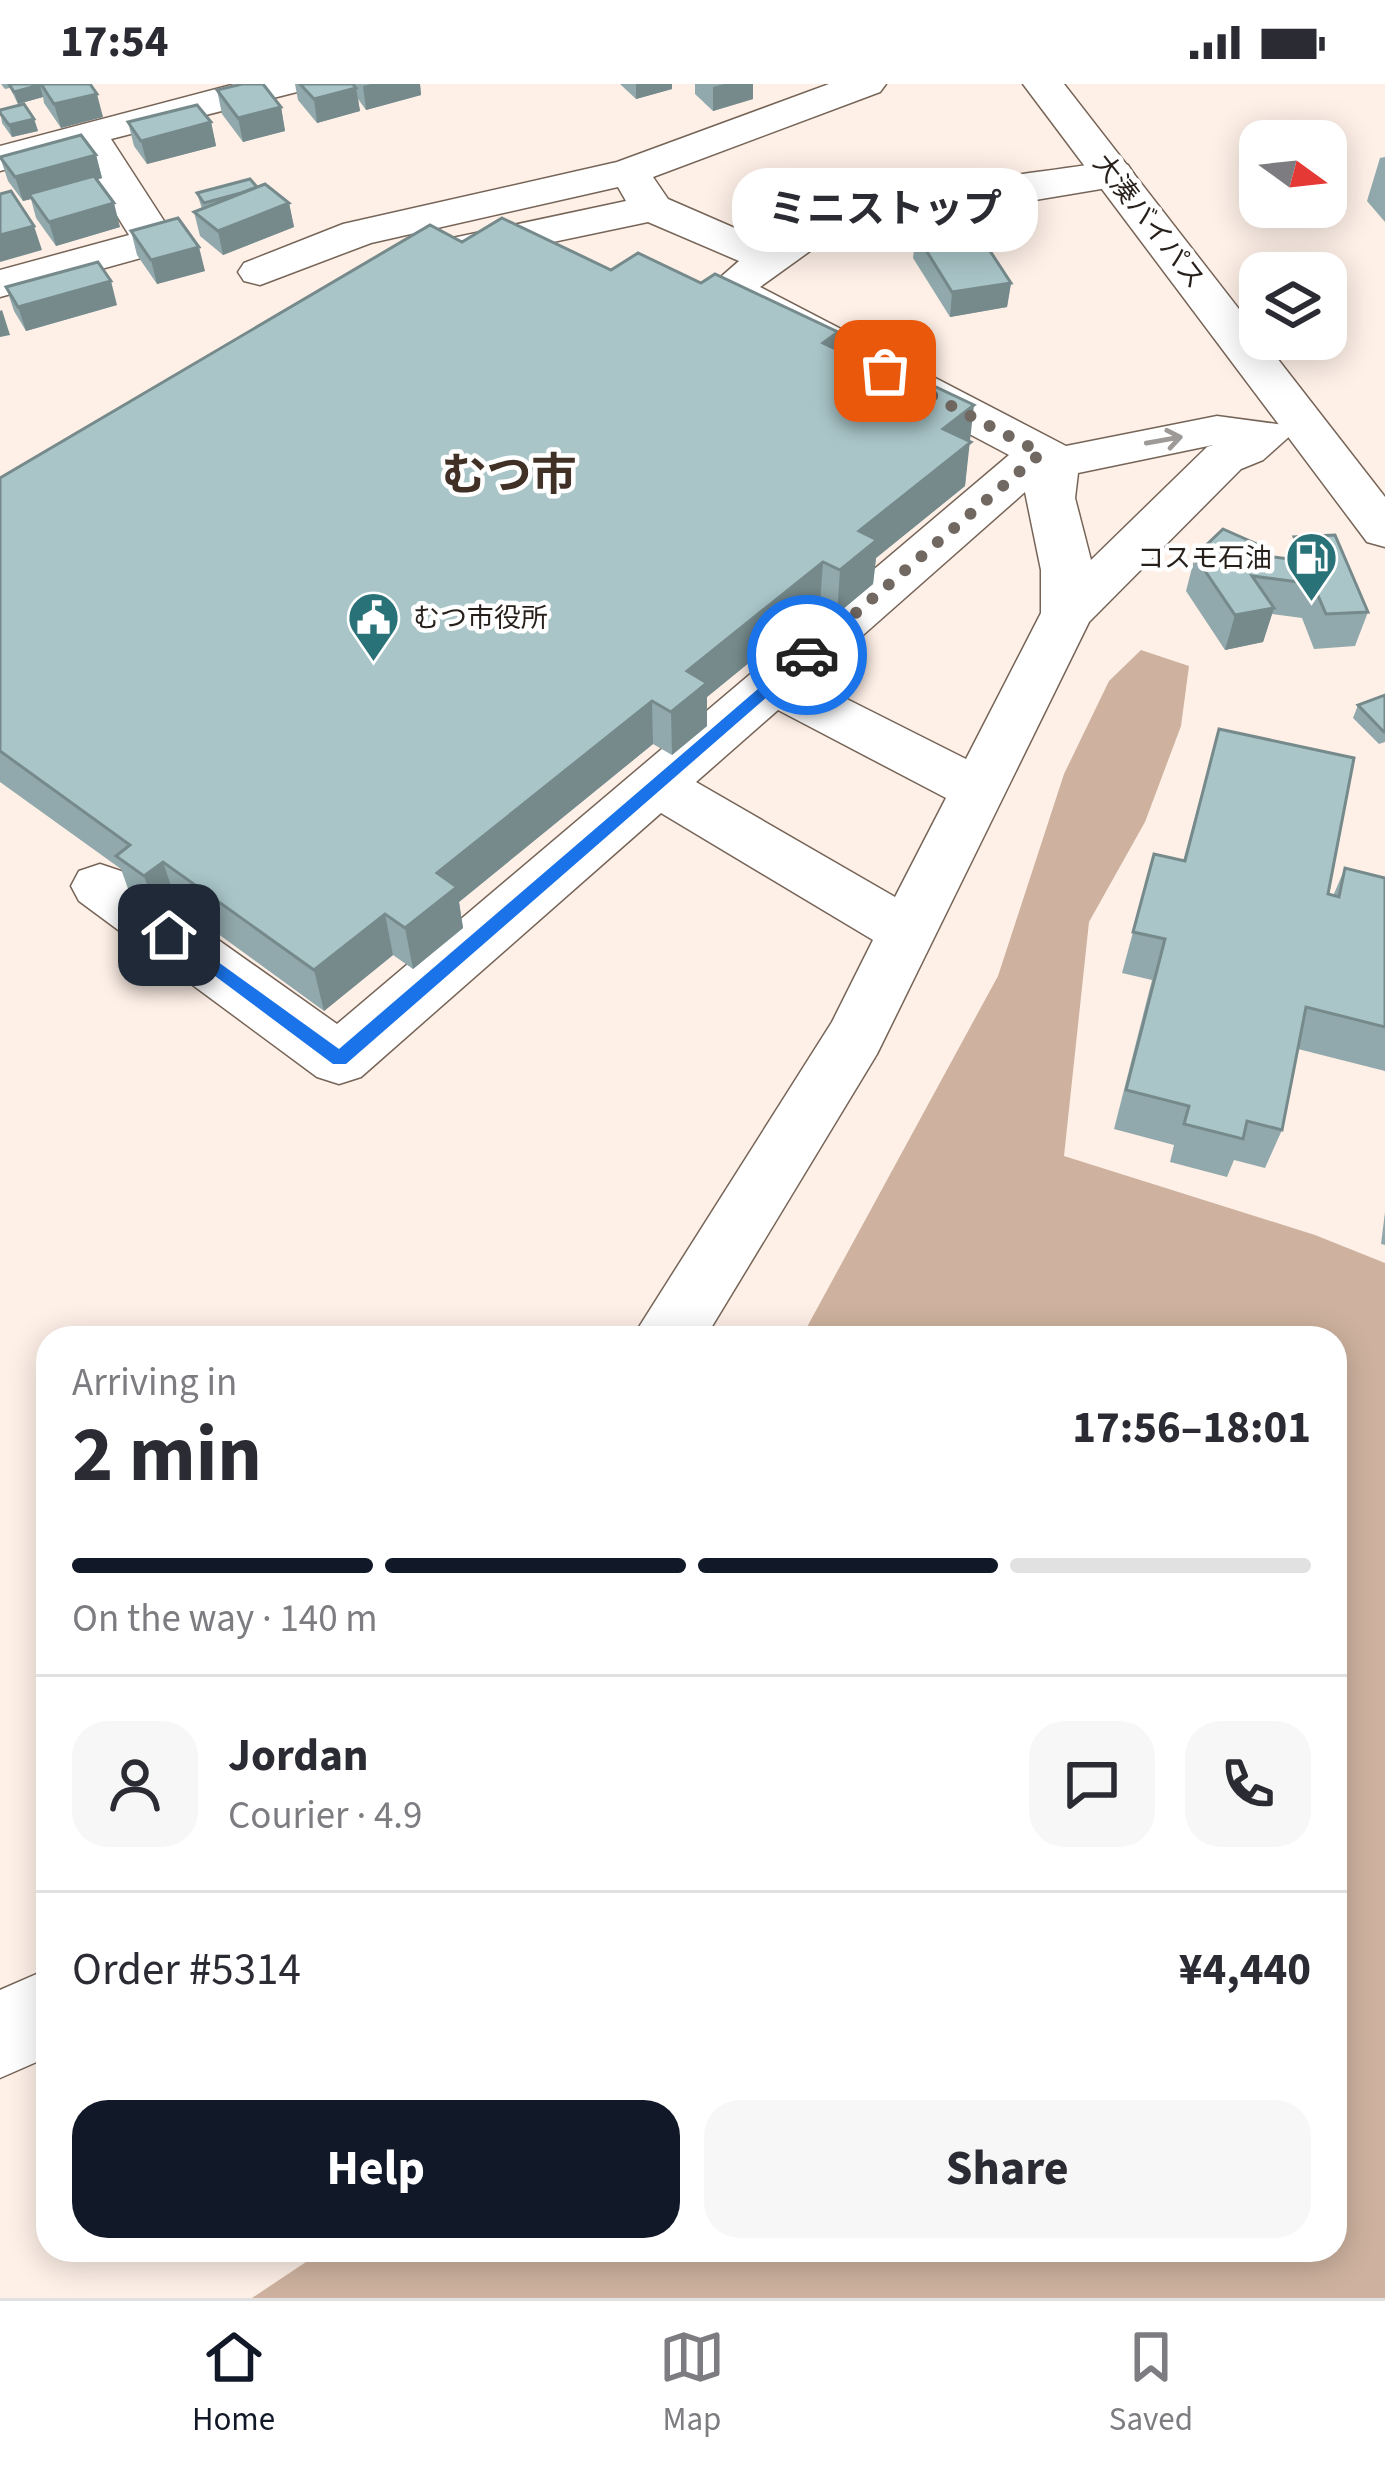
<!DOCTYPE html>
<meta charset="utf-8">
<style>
body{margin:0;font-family:"Source Sans 3","Noto Sans JP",sans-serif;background:#f7f7f7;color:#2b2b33;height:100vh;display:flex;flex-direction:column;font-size:45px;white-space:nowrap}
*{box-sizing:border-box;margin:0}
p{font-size:39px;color:#7c7c81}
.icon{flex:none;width:66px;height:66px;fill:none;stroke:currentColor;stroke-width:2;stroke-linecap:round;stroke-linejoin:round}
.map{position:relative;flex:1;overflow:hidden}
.details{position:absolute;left:36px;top:1242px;width:1311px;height:936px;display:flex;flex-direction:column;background:#fff;border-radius:36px;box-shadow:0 6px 30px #0003}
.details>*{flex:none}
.needle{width:78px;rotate:105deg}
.fabs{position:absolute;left:1239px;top:36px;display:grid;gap:24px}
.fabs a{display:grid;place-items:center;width:108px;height:108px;border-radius:24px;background:#fff;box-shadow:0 6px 30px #0003;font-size:60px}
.pin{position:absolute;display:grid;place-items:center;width:102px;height:102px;color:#fff;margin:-51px;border-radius:24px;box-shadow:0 6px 18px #0006}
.courier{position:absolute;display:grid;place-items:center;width:120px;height:120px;margin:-60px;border:9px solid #1a73e8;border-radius:50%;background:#fff;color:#222;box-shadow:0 3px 15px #0007}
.bubble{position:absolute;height:84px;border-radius:36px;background:#fff;box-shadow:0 6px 30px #0003;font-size:39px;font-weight:700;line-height:84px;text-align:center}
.headline em{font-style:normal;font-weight:700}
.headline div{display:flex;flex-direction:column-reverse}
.headline{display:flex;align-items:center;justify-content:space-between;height:204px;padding:0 36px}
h1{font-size:78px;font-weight:700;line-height:90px}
.bar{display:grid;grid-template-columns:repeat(4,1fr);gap:18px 12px;align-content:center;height:144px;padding:0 36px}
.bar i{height:15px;border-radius:9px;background:#e1e1e2}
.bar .selected{background:#111827}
.bar p{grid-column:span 4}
.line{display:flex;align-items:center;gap:30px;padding:0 36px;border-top:3px solid #e1e1e2}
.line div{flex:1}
.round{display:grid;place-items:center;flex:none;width:126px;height:126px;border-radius:36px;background:#f7f7f7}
.primary-button{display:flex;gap:24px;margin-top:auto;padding:24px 36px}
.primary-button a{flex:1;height:138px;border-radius:36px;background:#111827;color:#fff;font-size:48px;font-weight:700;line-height:138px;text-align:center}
.primary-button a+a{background:#f7f7f7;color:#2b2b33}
.status{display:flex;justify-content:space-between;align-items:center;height:84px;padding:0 60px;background:#fff;direction:ltr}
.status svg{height:33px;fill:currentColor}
.tab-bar{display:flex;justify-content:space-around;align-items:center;height:168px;border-top:3px solid #e1e1e2;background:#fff;font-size:33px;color:#7c7c81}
.tab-bar a{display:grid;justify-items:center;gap:6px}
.tab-bar .selected{color:#111827}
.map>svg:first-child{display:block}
.forest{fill:#ceb29f}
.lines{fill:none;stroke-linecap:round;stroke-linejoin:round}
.minor-casing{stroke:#766457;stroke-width:3}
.highway-casing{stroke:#766457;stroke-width:3}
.minor{fill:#fff;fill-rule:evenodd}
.highway{fill:#fff;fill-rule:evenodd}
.wall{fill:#91a9ac}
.shaded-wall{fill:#768a8c}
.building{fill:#a9c5c8;stroke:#768a8c;stroke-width:3}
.oneway{stroke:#9e9a98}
.route{fill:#1a73e8}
.done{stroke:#726862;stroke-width:12;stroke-dasharray:0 21.6}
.labels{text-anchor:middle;stroke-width:9;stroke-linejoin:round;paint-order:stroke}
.far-street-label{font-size:27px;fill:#271f1a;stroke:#fff}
.far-poi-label{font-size:27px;fill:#271f1a;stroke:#fff;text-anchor:end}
.far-town-label{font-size:45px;font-weight:bold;fill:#413025;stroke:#fff}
</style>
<div class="status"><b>17:54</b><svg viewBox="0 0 49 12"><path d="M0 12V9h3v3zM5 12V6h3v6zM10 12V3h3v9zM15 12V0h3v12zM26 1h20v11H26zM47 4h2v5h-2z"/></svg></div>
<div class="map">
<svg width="1385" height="2214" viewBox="0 0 1385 2214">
<rect width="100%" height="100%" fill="#fef0e7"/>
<!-- forest -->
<polygon class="forest" points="1141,566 1189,582 1181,642 1145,738 1089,838 1064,1072 1315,1151 1385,1179 1385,2214 252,2214 324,2166 1335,2166 1335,1254 801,1254 998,892 1064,690 1109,597"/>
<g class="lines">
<defs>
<g id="minor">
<polygon points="235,0 303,0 297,8 111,55 177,157 170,166 0,213 0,186 129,151 76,66 0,87 0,62"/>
<path d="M829 0H886L880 8 653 93 668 115 767 158C840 106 1019 93 1113 77L1128 81 1134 90 1128 99 1113 103 851 147 824 157 760 203 1066 362 1217 332 1284 341 1291 351 1263 376 1241 385 1089 538 877 970 705 1254H632L832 938 873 856 661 729 361 993 339 1000 317 993 79 817 71 802 79 787 100 780 121 787 337 940 1009 371 713 214 707 205 739 177 648 138 444 181 429 177 422 168 429 159 626 117 618 103 371 159 260 201 244 197 238 188 244 179 343 140 617 78ZM1213 361 1207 363 1091 476 1075 414 1078 389ZM1025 408 1041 486V529L966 675 811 597ZM778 626 946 714 895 813 696 698Z"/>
<polygon points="48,1885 48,1973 0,1994 0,1906"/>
</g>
<polygon id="highway" points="1023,0 1064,0 1385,413 1385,463 1367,458"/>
</defs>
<!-- minor casing -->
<use href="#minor" class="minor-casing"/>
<!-- highway casing -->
<use href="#highway" class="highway-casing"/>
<!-- minor -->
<use href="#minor" class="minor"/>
<!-- highway -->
<use href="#highway" class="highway"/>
</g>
<!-- wall -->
<g class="wall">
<polygon points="1,0 90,0 103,33 61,44 44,19 43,13 18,20 10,4 5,5"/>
<polygon points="295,0 420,0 421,11 366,26 358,15 360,27 317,39 298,16"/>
<polygon points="620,0 672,0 672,5 636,15"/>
<polygon points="695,0 753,0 753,15 713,27 695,10"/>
<polygon points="217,6 281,23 285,47 243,58 222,30"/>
<polygon points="0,26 34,35 38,47 12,53 2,39"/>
<polygon points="128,38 211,38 216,62 147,80 134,62"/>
<polygon points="96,71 102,94 97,96 120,143 56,162 36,134 31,115 23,117 8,97 0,73"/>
<polygon points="1385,73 1385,138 1367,117 1380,74"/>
<polygon points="257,103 289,119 294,143 223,171 200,152 194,128 202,125 197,109"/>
<polygon points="131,147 205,187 157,200 137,171"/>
<polygon points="916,150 1011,199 1007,223 950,233 913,174"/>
<polygon points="462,158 611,186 837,265 969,357 965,402 876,474 873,500 837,530 820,521 707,613 707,642 672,671 653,660 459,818 463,844 413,885 393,871 324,927 177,820 159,834 131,813 121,785 0,698 0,394"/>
<polygon points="6,203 117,221 26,247 14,227"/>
<polygon points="1294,453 1368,528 1355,562 1314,565 1302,534 1272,530 1263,558 1225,566 1186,507 1195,472 1259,461 1256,471 1287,475"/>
<polygon points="1385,611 1385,658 1379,660 1353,634 1358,621"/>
<polygon points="1219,645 1328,810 1333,812 1345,784 1385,794 1385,987 1298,965 1282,1046 1265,1084 1234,1076 1227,1093 1170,1078 1174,1061 1114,1045 1152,896 1122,889 1154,770 1183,777"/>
<polygon points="1385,1128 1385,1161 1381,1160"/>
</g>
<!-- shaded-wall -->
<g class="shaded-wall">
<polygon points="371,0 420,0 421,11 366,26 363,2"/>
<polygon points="636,0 672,0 672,5 636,15"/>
<polygon points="724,0 753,0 753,15 713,27 713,3"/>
<polygon points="40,1 43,13 18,20 14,8"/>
<polygon points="356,4 360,27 317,39 314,15"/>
<polygon points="97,10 103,33 61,44 54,20"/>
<polygon points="281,23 285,47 243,58 238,34"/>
<polygon points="34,35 38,47 12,53 9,41"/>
<polygon points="211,38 216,62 147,80 141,57"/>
<polygon points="96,71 102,94 32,114 29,110 31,115 23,117 15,93"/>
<polygon points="114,119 120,143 56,162 49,138"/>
<polygon points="289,119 294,143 223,171 218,147"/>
<polygon points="34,142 42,166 0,178 0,151"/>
<polygon points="199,163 205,187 157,200 151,176"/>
<polygon points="111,197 117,221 26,247 18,223"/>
<polygon points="1011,199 1007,223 950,233 952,208"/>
<polygon points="2,226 10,251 0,253 0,227"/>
<polygon points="838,248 835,292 823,259"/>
<polygon points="974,321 965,402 876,474 873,500 837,530 840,486 859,447 943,345"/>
<polygon points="823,478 820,521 707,613 707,642 672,671 671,628 687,587"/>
<polygon points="1274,524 1263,558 1225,566 1235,531"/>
<polygon points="652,617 653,660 459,818 463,844 413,885 405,844 437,789"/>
<polygon points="163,778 177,820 159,834 144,792"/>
<polygon points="385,830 393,871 324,927 314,886"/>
</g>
<!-- building -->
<g class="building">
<polygon points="9,0 39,0 40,1 14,8"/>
<polygon points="41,0 90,0 97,10 54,20"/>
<polygon points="242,0 263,0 281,23 238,34 217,6"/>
<polygon points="300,0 353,0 356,4 314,15"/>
<polygon points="24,20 34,35 9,41 0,29 0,26"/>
<polygon points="197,21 211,38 141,57 128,38"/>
<polygon points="81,51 96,71 15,93 0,73"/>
<polygon points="94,92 114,119 49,138 29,110"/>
<polygon points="250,95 257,103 241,109 204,119 197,109"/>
<polygon points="265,100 289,119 218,147 194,128"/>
<polygon points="11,107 34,142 0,151 0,110"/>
<polygon points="178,134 199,163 151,176 131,147"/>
<polygon points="502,134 611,186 638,169 701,199 715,190 838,248 823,259 877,285 885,279 974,321 943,345 971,358 859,447 877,456 840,486 823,478 687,587 707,599 671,628 652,617 437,789 457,803 405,844 385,830 314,886 163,778 144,792 116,772 130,761 0,667 0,394 430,141 462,158"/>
<polygon points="973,141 1011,199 952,208 916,150"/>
<polygon points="98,178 111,197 18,223 6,203"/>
<polygon points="1223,445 1259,461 1251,470 1304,477 1294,453 1335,451 1368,528 1326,530 1313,500 1252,492 1274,524 1235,531 1195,472"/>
<polygon points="1385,611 1385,648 1384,648 1358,621"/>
<polygon points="1219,645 1354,674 1328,810 1339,813 1345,784 1385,794 1385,943 1306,923 1282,1046 1247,1037 1243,1055 1184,1040 1189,1022 1126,1006 1165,855 1133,848 1154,770 1185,777"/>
</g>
<!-- one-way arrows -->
<defs><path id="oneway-shaft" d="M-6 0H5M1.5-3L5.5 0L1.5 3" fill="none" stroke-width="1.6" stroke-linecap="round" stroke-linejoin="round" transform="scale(3)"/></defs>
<use class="oneway" href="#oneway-shaft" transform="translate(1164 356) rotate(-10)"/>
<!-- route -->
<polygon class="route" points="801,568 815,571 346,980 333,980 160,851 175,847 339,965"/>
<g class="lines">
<!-- done -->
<polyline class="done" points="807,571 1041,369 885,287"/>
</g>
<!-- icons -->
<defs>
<symbol id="fuel-pin" viewBox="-11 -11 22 30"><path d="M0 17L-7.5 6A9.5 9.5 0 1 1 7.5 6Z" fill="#287278" stroke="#fff"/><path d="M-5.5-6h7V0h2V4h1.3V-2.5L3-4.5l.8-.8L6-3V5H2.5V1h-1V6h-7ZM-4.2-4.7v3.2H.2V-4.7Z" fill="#fff"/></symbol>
<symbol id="civic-pin" viewBox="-11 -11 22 30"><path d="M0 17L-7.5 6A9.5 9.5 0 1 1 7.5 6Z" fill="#287278" stroke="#fff"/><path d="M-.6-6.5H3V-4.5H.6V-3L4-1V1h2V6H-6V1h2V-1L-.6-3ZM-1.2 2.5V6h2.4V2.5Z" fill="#fff"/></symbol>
</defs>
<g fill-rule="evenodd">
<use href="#fuel-pin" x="1282" y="444" width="59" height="81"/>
<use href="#civic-pin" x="344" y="504" width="59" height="81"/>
</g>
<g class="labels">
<!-- far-street labels -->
<g class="far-street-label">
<text transform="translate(1149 137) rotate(52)" y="9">大湊バイパス</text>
</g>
<!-- far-poi labels -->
<g class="far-poi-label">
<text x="1272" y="483">コスモ石油</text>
<text x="413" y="543" text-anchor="start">むつ市役所</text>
</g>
<!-- far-town labels -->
<g class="far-town-label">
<text x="509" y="406">むつ市</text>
</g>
</g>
</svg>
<div class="fabs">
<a><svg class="needle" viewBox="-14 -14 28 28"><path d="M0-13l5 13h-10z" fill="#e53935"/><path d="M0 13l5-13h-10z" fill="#7c7c81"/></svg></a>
<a><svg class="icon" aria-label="layers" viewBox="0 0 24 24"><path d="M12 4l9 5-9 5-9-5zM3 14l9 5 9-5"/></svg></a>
</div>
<div class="pin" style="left:885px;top:287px;background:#ea580c"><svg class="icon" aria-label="bag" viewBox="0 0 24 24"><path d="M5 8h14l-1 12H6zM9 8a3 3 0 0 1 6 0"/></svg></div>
<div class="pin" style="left:169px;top:851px;background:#1f2937"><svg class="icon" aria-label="home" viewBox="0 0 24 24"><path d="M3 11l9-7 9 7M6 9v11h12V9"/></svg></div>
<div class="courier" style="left:807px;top:571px"><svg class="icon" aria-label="car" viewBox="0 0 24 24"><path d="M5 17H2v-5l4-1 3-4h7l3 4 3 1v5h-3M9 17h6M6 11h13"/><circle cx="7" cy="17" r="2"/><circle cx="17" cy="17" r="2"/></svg></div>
<div class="bubble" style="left:732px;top:84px;width:306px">ミニストップ</div>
<section class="details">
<div class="headline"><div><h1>2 min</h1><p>Arriving in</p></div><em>17:56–18:01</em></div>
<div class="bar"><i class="selected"></i><i class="selected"></i><i class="selected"></i><i></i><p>On the way · 140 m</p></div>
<div class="line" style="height:216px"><a class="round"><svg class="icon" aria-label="person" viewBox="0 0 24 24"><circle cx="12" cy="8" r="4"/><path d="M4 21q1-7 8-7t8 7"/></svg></a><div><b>Jordan</b><p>Courier · 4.9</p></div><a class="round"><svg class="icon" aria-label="chat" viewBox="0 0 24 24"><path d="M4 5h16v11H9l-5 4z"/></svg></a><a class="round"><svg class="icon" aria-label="phone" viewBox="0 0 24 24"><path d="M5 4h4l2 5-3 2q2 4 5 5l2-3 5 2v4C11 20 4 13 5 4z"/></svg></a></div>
<div class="line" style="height:156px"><div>Order #5314</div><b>¥4,440</b></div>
<div class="primary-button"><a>Help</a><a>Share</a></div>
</section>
</div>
<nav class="tab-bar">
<a class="selected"><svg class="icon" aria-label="home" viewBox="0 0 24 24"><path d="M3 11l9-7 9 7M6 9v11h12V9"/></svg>Home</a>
<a><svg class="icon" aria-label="map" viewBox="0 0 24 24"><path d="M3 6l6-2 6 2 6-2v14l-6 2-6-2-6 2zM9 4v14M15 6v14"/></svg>Map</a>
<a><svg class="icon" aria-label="saved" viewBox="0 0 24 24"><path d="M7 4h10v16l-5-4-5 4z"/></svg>Saved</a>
</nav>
